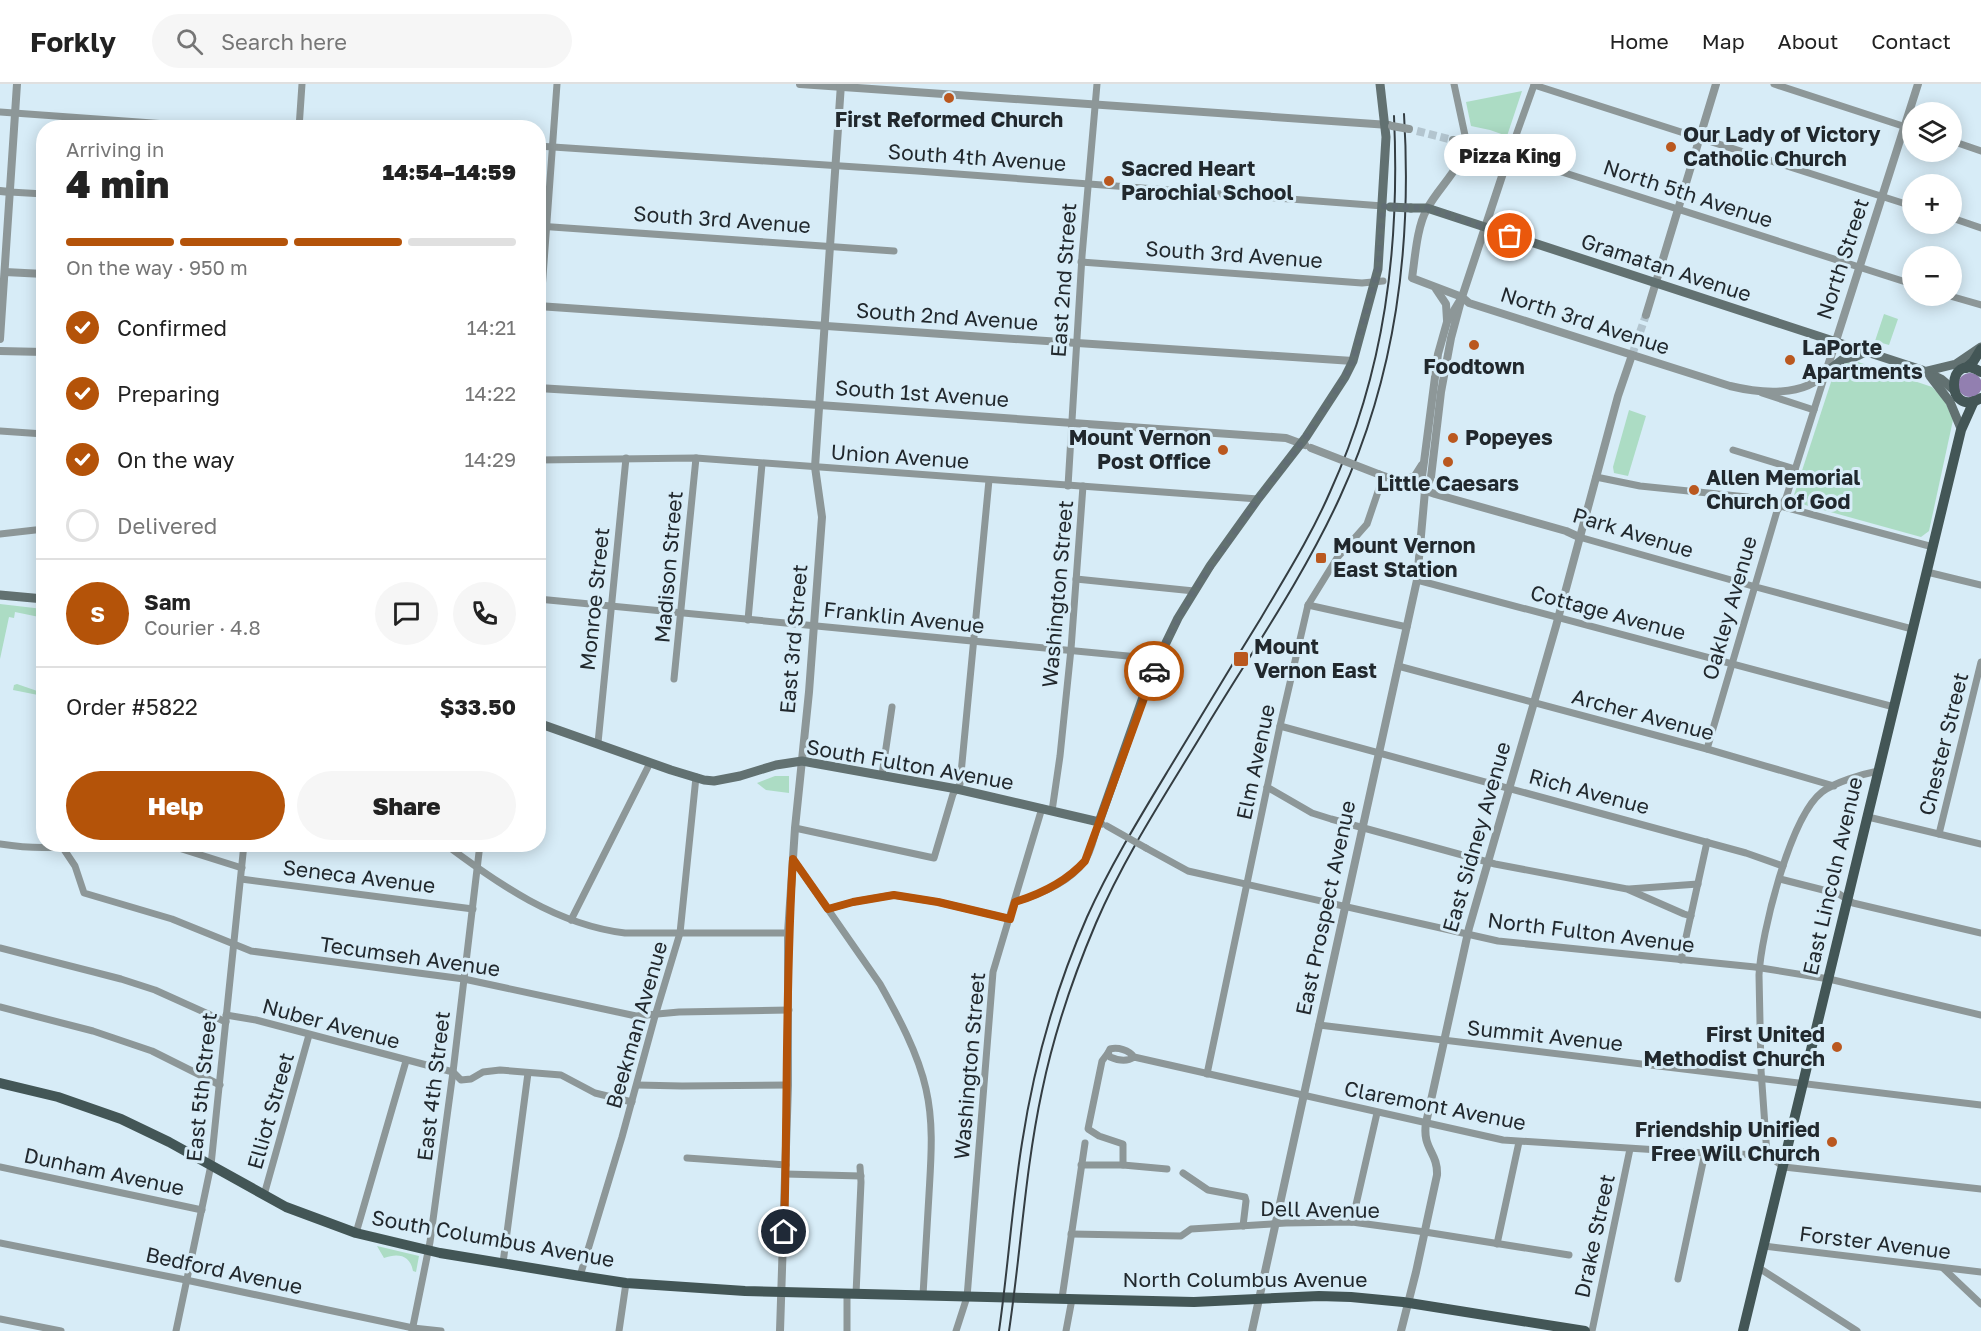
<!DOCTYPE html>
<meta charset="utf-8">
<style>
body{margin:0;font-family:"Golos Text",sans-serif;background:#f6f6f6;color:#222;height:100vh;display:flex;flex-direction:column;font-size:22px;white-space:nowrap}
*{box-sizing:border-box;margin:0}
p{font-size:20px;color:#767676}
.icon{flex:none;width:33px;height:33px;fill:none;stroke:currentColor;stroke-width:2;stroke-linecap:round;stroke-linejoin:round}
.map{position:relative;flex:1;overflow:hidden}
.sheet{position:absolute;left:36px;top:36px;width:510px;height:732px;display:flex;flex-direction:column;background:#fff;border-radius:24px;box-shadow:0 3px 15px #0003}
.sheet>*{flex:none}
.tools{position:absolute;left:1902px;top:18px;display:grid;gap:12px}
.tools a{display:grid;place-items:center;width:60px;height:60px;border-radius:50%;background:#fff;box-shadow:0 3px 15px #0003;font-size:30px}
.pin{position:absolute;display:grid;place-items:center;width:51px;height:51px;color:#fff;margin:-26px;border:3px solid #fff;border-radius:50%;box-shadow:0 2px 6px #0007}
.courier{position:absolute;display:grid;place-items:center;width:60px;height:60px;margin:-30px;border:4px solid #b45309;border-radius:50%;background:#fff;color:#222;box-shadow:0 2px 8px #0007}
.bubble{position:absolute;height:42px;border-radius:21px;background:#fff;box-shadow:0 3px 15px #0003;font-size:20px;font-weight:800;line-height:42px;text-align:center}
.headline em{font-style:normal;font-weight:800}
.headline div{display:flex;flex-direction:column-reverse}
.headline{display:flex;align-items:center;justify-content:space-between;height:102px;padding:0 30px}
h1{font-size:39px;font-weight:800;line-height:45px}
.bar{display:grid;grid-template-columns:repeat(4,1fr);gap:9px 6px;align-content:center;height:72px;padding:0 30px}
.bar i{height:8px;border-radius:4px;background:#e0e0e0}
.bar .active{background:#b45309}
.bar p{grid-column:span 4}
.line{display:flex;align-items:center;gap:15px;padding:0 30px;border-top:2px solid #e0e0e0}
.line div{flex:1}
.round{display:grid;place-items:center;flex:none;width:63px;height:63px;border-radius:32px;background:#f6f6f6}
ol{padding:0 30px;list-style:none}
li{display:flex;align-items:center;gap:18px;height:66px}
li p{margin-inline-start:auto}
li .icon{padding:6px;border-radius:50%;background:#b45309;color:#fff;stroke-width:4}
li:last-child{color:#767676}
li i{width:33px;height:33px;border:3px solid #e0e0e0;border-radius:50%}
.action{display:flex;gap:12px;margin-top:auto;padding:12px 30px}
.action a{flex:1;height:69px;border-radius:36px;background:#b45309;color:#fff;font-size:24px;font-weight:800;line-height:69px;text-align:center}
.action a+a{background:#f6f6f6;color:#222}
header{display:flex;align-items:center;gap:36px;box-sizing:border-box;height:84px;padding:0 30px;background:#fff;border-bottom:2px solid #e0e0e0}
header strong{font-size:28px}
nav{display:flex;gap:33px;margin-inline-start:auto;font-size:21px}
.search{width:420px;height:54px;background:#f6f6f6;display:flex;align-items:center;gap:15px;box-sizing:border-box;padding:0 21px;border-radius:33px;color:#767676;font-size:22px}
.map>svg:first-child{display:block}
.green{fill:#acdcc4}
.water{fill:#927fb0}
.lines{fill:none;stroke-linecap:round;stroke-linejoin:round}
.tertiary-tunnel{stroke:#b3c5cf;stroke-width:8;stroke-dasharray:8 4;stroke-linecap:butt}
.minor{stroke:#8d9798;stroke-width:7}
.tertiary{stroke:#8d9798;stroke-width:8}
.secondary{stroke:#627171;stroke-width:9}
.primary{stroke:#435656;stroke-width:10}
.rail{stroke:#343d42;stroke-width:2}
.minor-bridge{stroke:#8d9798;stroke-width:7}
.tertiary-bridge{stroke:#8d9798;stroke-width:8}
.secondary-bridge{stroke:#627171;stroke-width:9}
.done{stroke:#616d74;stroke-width:6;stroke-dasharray:0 10.8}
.route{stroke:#b45309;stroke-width:8}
.poi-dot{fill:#ba581f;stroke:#d7ecf7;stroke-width:2}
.labels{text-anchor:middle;stroke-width:6;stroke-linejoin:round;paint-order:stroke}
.poi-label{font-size:21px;font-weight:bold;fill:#21282d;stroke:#d7ecf7;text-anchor:start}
.street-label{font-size:21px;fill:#21282d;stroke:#d7ecf7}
</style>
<header>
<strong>Forkly</strong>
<div class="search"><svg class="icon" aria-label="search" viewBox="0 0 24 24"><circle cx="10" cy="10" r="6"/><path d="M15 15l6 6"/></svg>Search here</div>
<nav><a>Home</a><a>Map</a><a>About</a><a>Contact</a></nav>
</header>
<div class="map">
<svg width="1981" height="1247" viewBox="0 0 1981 1247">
<rect width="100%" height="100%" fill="#d7ecf7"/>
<!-- green -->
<g class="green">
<polygon points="1522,7 1507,52 1490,46 1471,42 1466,18"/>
<polygon points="1884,230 1898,235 1889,261 1875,257"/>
<polygon points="1858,278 1932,303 1944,315 1953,336 1929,447 1921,453 1798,419 1794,411 1833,292 1843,280"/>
<polygon points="1629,326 1646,332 1628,392 1614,389 1613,383"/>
<polygon points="0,520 43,525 44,534 15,528 14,534 9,533 0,575"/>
<polygon points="17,600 43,609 43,612 13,606 14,601"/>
<polygon points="775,692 789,692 789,709 766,706 757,699"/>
<path d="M377 1162 419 1172 416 1188 413 1187C410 1171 398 1169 384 1174Z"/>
</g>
<!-- water -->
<circle class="water" cx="1970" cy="301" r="12"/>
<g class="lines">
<!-- tertiary-tunnel -->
<g class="tertiary-tunnel">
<polyline points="1417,47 1453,56"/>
<polyline points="1632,271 1646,231"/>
</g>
<!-- minor -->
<g class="minor">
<polyline points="1454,0 1466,56"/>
<polyline points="1774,0 1912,45"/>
<polyline points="1534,1 1509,71 1912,200"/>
<polyline points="1534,1 1912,122"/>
<polyline points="0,28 222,44"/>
<polyline points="299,44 302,0"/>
<polyline points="1952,57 1981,67"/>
<polyline points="538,62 917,87 1383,122"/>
<polyline points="10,108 44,110"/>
<polyline points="1952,134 1981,144"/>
<polyline points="538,142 894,167"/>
<polyline points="1081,178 1362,199 1383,197"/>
<polyline points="1950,212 1981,221"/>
<polyline points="538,261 557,0"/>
<polyline points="1762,309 1814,326"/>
<polyline points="0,347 44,350"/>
<polyline points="1733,366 1795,385"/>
<polyline points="538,376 696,374 1258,415"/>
<polyline points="1596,393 1640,402 1747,413 1933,463"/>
<polyline points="1068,402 1082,172 1097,0"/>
<polyline points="0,450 44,445"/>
<polyline points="1579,453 1756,503 1912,545"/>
<polyline points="1927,488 1981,501"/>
<polyline points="1076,495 1194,507"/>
<polyline points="1417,496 1894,623"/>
<polyline points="538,515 1159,575"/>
<polyline points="1308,521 1407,543"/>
<polyline points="748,536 762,380"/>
<polyline points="1398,582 1707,665 1834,702"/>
<polyline points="674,595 696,374"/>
<polyline points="1280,642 1746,769 1783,782"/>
<polyline points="598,659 626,374"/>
<polyline points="1707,665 1777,427 1786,414 1826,288"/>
<polyline points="882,691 892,623"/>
<polyline points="1267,703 1312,729 1331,735 1495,780 1627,805 1684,830 1691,832"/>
<polyline points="1052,727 1060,672 1071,565 1083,402"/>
<polyline points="1868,733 1981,760"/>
<polyline points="795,744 934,774 953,710 960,700 989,396"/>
<polyline points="1939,750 1981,578"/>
<path d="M0 760C26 764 52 766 77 760"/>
<polyline points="166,760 242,784"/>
<path d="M445 760C498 800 557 841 625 849H788"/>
<polyline points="63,764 75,782 84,809 172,835 251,867 464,895 636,932 679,928 789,926"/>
<polyline points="1146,764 1188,787 1498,857 1755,883 1829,895 1981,931"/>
<path d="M793 775 880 900C898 932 918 969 926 1005 934 1040 931 1075 929 1110 927 1144 925 1177 923 1211"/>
<polyline points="241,795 473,825"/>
<polyline points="1780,795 1839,810 1853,819 1981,849"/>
<polyline points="1629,805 1698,800"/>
<path d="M1015 818C1038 811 1069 799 1084 778 1092 768 1094 751 1099 738L1102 740"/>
<polyline points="828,825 853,818 893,811 938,818 1010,835"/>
<polyline points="571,836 650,679"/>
<polyline points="0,864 121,895 155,906 226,938"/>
<polyline points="1681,876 1707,758"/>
<polyline points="0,923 93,947 152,967 220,1001"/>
<polyline points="226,931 256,936 453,988 461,996 471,995 483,988 500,986 561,991 595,1009 632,1018"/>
<polyline points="1319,941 1981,1021"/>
<polyline points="1108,969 1102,977 1088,1045 1099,1052 1123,1060 1123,1081"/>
<path d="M1134 973C1127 978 1117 976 1110 973L1108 969 1110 965C1118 963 1129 966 1134 973L1503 1056 1705 1069 1767 1071 1784 1083 1981 1105"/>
<polyline points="1207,990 1280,642 1308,521 1337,474 1367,440 1383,393"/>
<polyline points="637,1001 682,1002 788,1001"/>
<path d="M1767 1071 1761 986 1759 891C1761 850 1790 733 1822 708 1835 698 1863 690 1878 687"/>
<polyline points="687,1074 786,1081"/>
<polyline points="1081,1081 1123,1081 1167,1085"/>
<polyline points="0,1083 202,1126"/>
<polyline points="1183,1089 1208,1106 1245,1113 1246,1117 1243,1142"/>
<polyline points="785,1090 861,1092"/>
<polyline points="264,1111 309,951"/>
<polyline points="1352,1138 1377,1029"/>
<polyline points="356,1149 406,977"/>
<polyline points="1071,1150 1181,1152 1191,1145 1286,1139 1352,1138 1425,1148 1569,1171"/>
<polyline points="0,1159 186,1196 413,1244 441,1247"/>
<polyline points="1497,1160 1519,1058"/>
<polyline points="1764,1162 1981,1188"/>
<polyline points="503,1179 528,989"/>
<polyline points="1759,1184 1857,1247"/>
<polyline points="1943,1184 1981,1220"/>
<polyline points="580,1192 622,1053 655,932 680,849 696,693"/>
<polyline points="1678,1195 1705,1069"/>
<polyline points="856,1210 861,1098 860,1083"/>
<polyline points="1062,1214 1085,1059"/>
<polyline points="0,1235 61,1247"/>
<polyline points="176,1247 211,1081 244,760"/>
<polyline points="412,1247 430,1158 453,988 480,760"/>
<polyline points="619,1247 626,1199"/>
<polyline points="847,1247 847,1210"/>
<polyline points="956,1247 967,1213 968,1201 993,888 1042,724"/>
<polyline points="1066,1247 1072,1215"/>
<polyline points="1592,1247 1630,1065"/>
</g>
<!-- tertiary -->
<g class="tertiary">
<polyline points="800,0 1389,41"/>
<path d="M1466 56C1464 83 1439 102 1427 125 1417 142 1415 174 1412 194L1462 213 1469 219 1730 302C1759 309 1805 314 1826 288L1918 0"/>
<polyline points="0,107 10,108"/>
<polyline points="5,188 44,190"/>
<polyline points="1436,205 1446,220 1447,236"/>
<path d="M538 222C810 240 1081 261 1353 277"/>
<polyline points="1646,231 1716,0"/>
<polyline points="0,255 17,0"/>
<polyline points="0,267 44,268"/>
<polyline points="538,304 819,321 1286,354 1305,361"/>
<polyline points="1378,390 1435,410 1566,447 1579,453"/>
<polyline points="1400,398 1415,392 1422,381"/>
<polyline points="1425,407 1431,393 1441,308 1451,254 1462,213 1509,71 1466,56 1453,56"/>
<polyline points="780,1247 788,1001 788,849 795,744 809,608 822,433 815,383 841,0"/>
<polyline points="1252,1247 1417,496 1425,407 1422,392 1424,378 1438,270 1447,238 1462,213"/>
<path d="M1401 1247 1416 1188 1437 1091C1438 1068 1422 1065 1426 1039L1469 844 1556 542 1618 312 1632 271"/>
</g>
<!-- secondary -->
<g class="secondary">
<polyline points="1411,124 1427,124 1922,286 1941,295 1954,306"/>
<polyline points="1927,287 1956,280 1981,263"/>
<polyline points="1826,288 1843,275 1855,273 1866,268"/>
<polyline points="1930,292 1950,318 1960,342"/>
<polyline points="0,511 44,515"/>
<polyline points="538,639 671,686 704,696 714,697 740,692 776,681 802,677 957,705 1099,738 1143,613 1163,565 1178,534 1210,482 1258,415 1306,353 1345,293 1353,277 1378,185 1386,53 1380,0"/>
</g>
<!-- primary -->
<g class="primary">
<polyline points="1966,284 1973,278 1981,265"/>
<path d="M1981 288C1945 265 1945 336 1981 314"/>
<polyline points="0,999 58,1013 121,1035 169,1058 286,1123 356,1149 440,1169 580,1192 626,1199 745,1207 1194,1218 1319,1212 1351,1213 1403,1218 1585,1247"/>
<polyline points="1743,1247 1961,346 1974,317"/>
</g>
<!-- rail -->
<g class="rail">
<path d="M999 1247C1008 1185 1012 1121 1022 1059 1034 981 1055 906 1087 833 1110 782 1140 733 1169 685 1200 634 1230 584 1261 534 1285 493 1311 452 1330 408 1385 287 1400 164 1394 32"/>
<path d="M1009 1247C1021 1167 1025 1086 1042 1007 1054 949 1073 893 1096 839 1125 771 1167 708 1205 645 1251 569 1303 494 1340 413 1396 291 1412 163 1404 30"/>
</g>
<!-- minor-bridge -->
<polyline class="minor-bridge" points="1107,742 1146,764"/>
<!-- tertiary-bridge -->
<g class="tertiary-bridge">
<polyline points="1392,42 1409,45"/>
<polyline points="1311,364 1378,390"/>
</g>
<!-- secondary-bridge -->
<polyline class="secondary-bridge" points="1390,123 1411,124"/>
</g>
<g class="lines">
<!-- done -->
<polyline class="done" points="1154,587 1165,560 1194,507 1258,415 1306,353 1345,293 1353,277 1378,185 1383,122 1427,124 1510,152"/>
<!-- route -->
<path class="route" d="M784 1148C788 1023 785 899 793 775L828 825 853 818 894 811 938 818 1010 835 1015 818C1041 810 1067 797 1085 777L1154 587"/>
</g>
<!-- markers -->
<g class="poi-dot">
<circle cx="949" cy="14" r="6"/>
<circle cx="1671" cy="63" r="6"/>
<circle cx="1109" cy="97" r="6"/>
<circle cx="1474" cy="261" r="6"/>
<circle cx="1790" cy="276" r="6"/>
<circle cx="1453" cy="354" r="6"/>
<circle cx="1223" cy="366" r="6"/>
<circle cx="1448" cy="378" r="6"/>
<circle cx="1694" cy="406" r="6"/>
<rect x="1315" y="468" width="12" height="12" rx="3"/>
<rect x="1233" y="567" width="16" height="16" rx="3"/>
<circle cx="1837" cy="963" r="6"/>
<circle cx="1832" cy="1058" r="6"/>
</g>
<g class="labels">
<!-- poi labels -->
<g class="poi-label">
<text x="949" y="43" text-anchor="middle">First Reformed Church</text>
<text x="1683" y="58">Our Lady of Victory<tspan x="1683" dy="24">Catholic Church</tspan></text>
<text x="1121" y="92">Sacred Heart<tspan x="1121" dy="24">Parochial School</tspan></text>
<text x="1802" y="271">LaPorte<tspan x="1802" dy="24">Apartments</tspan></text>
<text x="1474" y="290" text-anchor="middle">Foodtown</text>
<text x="1211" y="361" text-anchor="end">Mount Vernon<tspan x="1211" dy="24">Post Office</tspan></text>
<text x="1465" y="361">Popeyes</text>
<text x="1706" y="401">Allen Memorial<tspan x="1706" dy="24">Church of God</tspan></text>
<text x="1448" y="407" text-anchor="middle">Little Caesars</text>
<text x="1333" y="469">Mount Vernon<tspan x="1333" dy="24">East Station</tspan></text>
<text x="1254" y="570">Mount<tspan x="1254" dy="24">Vernon East</tspan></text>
<text x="1825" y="958" text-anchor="end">First United<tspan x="1825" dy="24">Methodist Church</tspan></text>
<text x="1820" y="1053" text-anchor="end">Friendship Unified<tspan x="1820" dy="24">Free Will Church</tspan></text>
</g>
<!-- street labels -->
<g class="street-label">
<text transform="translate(977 74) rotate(4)" y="7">South 4th Avenue</text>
<text transform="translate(1688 110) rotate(18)" y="7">North 5th Avenue</text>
<text transform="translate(722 136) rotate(4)" y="7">South 3rd Avenue</text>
<text transform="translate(1234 171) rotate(4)" y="7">South 3rd Avenue</text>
<text transform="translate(1843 175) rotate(-72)" y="7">North Street</text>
<text transform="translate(1666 184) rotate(18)" y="7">Gramatan Avenue</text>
<text transform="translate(1064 196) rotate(-86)" y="7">East 2nd Street</text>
<text transform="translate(947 233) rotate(4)" y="7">South 2nd Avenue</text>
<text transform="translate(1585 237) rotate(18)" y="7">North 3rd Avenue</text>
<text transform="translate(922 310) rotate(4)" y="7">South 1st Avenue</text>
<text transform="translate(900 373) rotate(4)" y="7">Union Avenue</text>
<text transform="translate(1633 449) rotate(17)" y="7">Park Avenue</text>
<text transform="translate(669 483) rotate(-85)" y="7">Madison Street</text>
<text transform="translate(1058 510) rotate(-85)" y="7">Washington Street</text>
<text transform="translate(595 515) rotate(-84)" y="7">Monroe Street</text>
<text transform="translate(1730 524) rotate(-74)" y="7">Oakley Avenue</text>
<text transform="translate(1608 529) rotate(15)" y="7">Cottage Avenue</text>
<text transform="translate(904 534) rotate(6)" y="7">Franklin Avenue</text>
<text transform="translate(794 555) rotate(-85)" y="7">East 3rd Street</text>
<text transform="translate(1643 631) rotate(15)" y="7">Archer Avenue</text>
<text transform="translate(1944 660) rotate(-76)" y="7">Chester Street</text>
<text transform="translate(1256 678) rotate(-78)" y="7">Elm Avenue</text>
<text transform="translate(910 681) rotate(10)" y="7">South Fulton Avenue</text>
<text transform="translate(1589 708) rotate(15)" y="7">Rich Avenue</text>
<text transform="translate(1477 753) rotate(-74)" y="7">East Sidney Avenue</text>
<text transform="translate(1833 792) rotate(-77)" y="7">East Lincoln Avenue</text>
<text transform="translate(359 793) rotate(7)" y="7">Seneca Avenue</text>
<text transform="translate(1326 824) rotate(-78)" y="7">East Prospect Avenue</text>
<text transform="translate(1591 849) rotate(7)" y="7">North Fulton Avenue</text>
<text transform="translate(410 873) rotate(8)" y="7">Tecumseh Avenue</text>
<text transform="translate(331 940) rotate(15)" y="7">Nuber Avenue</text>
<text transform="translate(637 941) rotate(-74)" y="7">Beekman Avenue</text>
<text transform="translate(1545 952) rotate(6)" y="7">Summit Avenue</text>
<text transform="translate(970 982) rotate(-85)" y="7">Washington Street</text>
<text transform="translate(434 1002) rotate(-83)" y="7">East 4th Street</text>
<text transform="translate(202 1003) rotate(-84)" y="7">East 5th Street</text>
<text transform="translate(1435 1022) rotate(11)" y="7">Claremont Avenue</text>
<text transform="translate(271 1027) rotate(-74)" y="7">Elliot Street</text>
<text transform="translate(104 1088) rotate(12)" y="7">Dunham Avenue</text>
<text transform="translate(1320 1126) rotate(1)" y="7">Dell Avenue</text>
<text transform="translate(1595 1152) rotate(-78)" y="7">Drake Street</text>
<text transform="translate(493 1155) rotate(10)" y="7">South Columbus Avenue</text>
<text transform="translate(1875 1159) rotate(7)" y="7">Forster Avenue</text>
<text transform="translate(224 1187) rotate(12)" y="7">Bedford Avenue</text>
<text x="1245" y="1203">North Columbus Avenue</text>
</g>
</g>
</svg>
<div class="tools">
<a><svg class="icon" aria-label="layers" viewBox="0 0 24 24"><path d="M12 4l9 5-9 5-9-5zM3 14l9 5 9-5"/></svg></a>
<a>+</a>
<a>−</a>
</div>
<div class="pin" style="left:1510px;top:152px;background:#ea580c"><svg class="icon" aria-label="bag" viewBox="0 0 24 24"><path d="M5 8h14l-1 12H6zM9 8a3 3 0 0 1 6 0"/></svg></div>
<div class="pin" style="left:784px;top:1148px;background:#1f2937"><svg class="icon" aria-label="home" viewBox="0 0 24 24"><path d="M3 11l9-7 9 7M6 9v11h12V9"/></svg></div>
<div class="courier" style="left:1154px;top:587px"><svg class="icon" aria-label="car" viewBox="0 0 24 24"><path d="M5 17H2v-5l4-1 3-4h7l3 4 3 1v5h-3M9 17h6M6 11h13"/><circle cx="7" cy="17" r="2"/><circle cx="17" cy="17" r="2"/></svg></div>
<div class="bubble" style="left:1444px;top:50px;width:132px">Pizza King</div>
<section class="sheet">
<div class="headline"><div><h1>4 min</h1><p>Arriving in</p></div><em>14:54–14:59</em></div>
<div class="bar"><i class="active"></i><i class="active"></i><i class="active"></i><i></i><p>On the way · 950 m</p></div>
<ol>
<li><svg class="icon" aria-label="check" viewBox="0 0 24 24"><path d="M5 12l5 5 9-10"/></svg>Confirmed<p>14:21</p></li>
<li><svg class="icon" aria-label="check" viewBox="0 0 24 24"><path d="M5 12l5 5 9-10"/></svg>Preparing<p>14:22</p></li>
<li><svg class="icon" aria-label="check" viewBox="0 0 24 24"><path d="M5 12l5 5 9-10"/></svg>On the way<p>14:29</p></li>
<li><i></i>Delivered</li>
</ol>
<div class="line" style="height:108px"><b class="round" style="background:#b45309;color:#fff">S</b><div><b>Sam</b><p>Courier · 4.8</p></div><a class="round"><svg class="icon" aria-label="chat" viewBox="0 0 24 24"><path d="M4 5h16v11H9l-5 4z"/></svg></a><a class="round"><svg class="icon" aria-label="phone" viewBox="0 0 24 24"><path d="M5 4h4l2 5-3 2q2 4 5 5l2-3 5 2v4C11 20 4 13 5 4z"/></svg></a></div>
<div class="line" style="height:78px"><div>Order #5822</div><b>$33.50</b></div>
<div class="action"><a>Help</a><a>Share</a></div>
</section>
</div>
